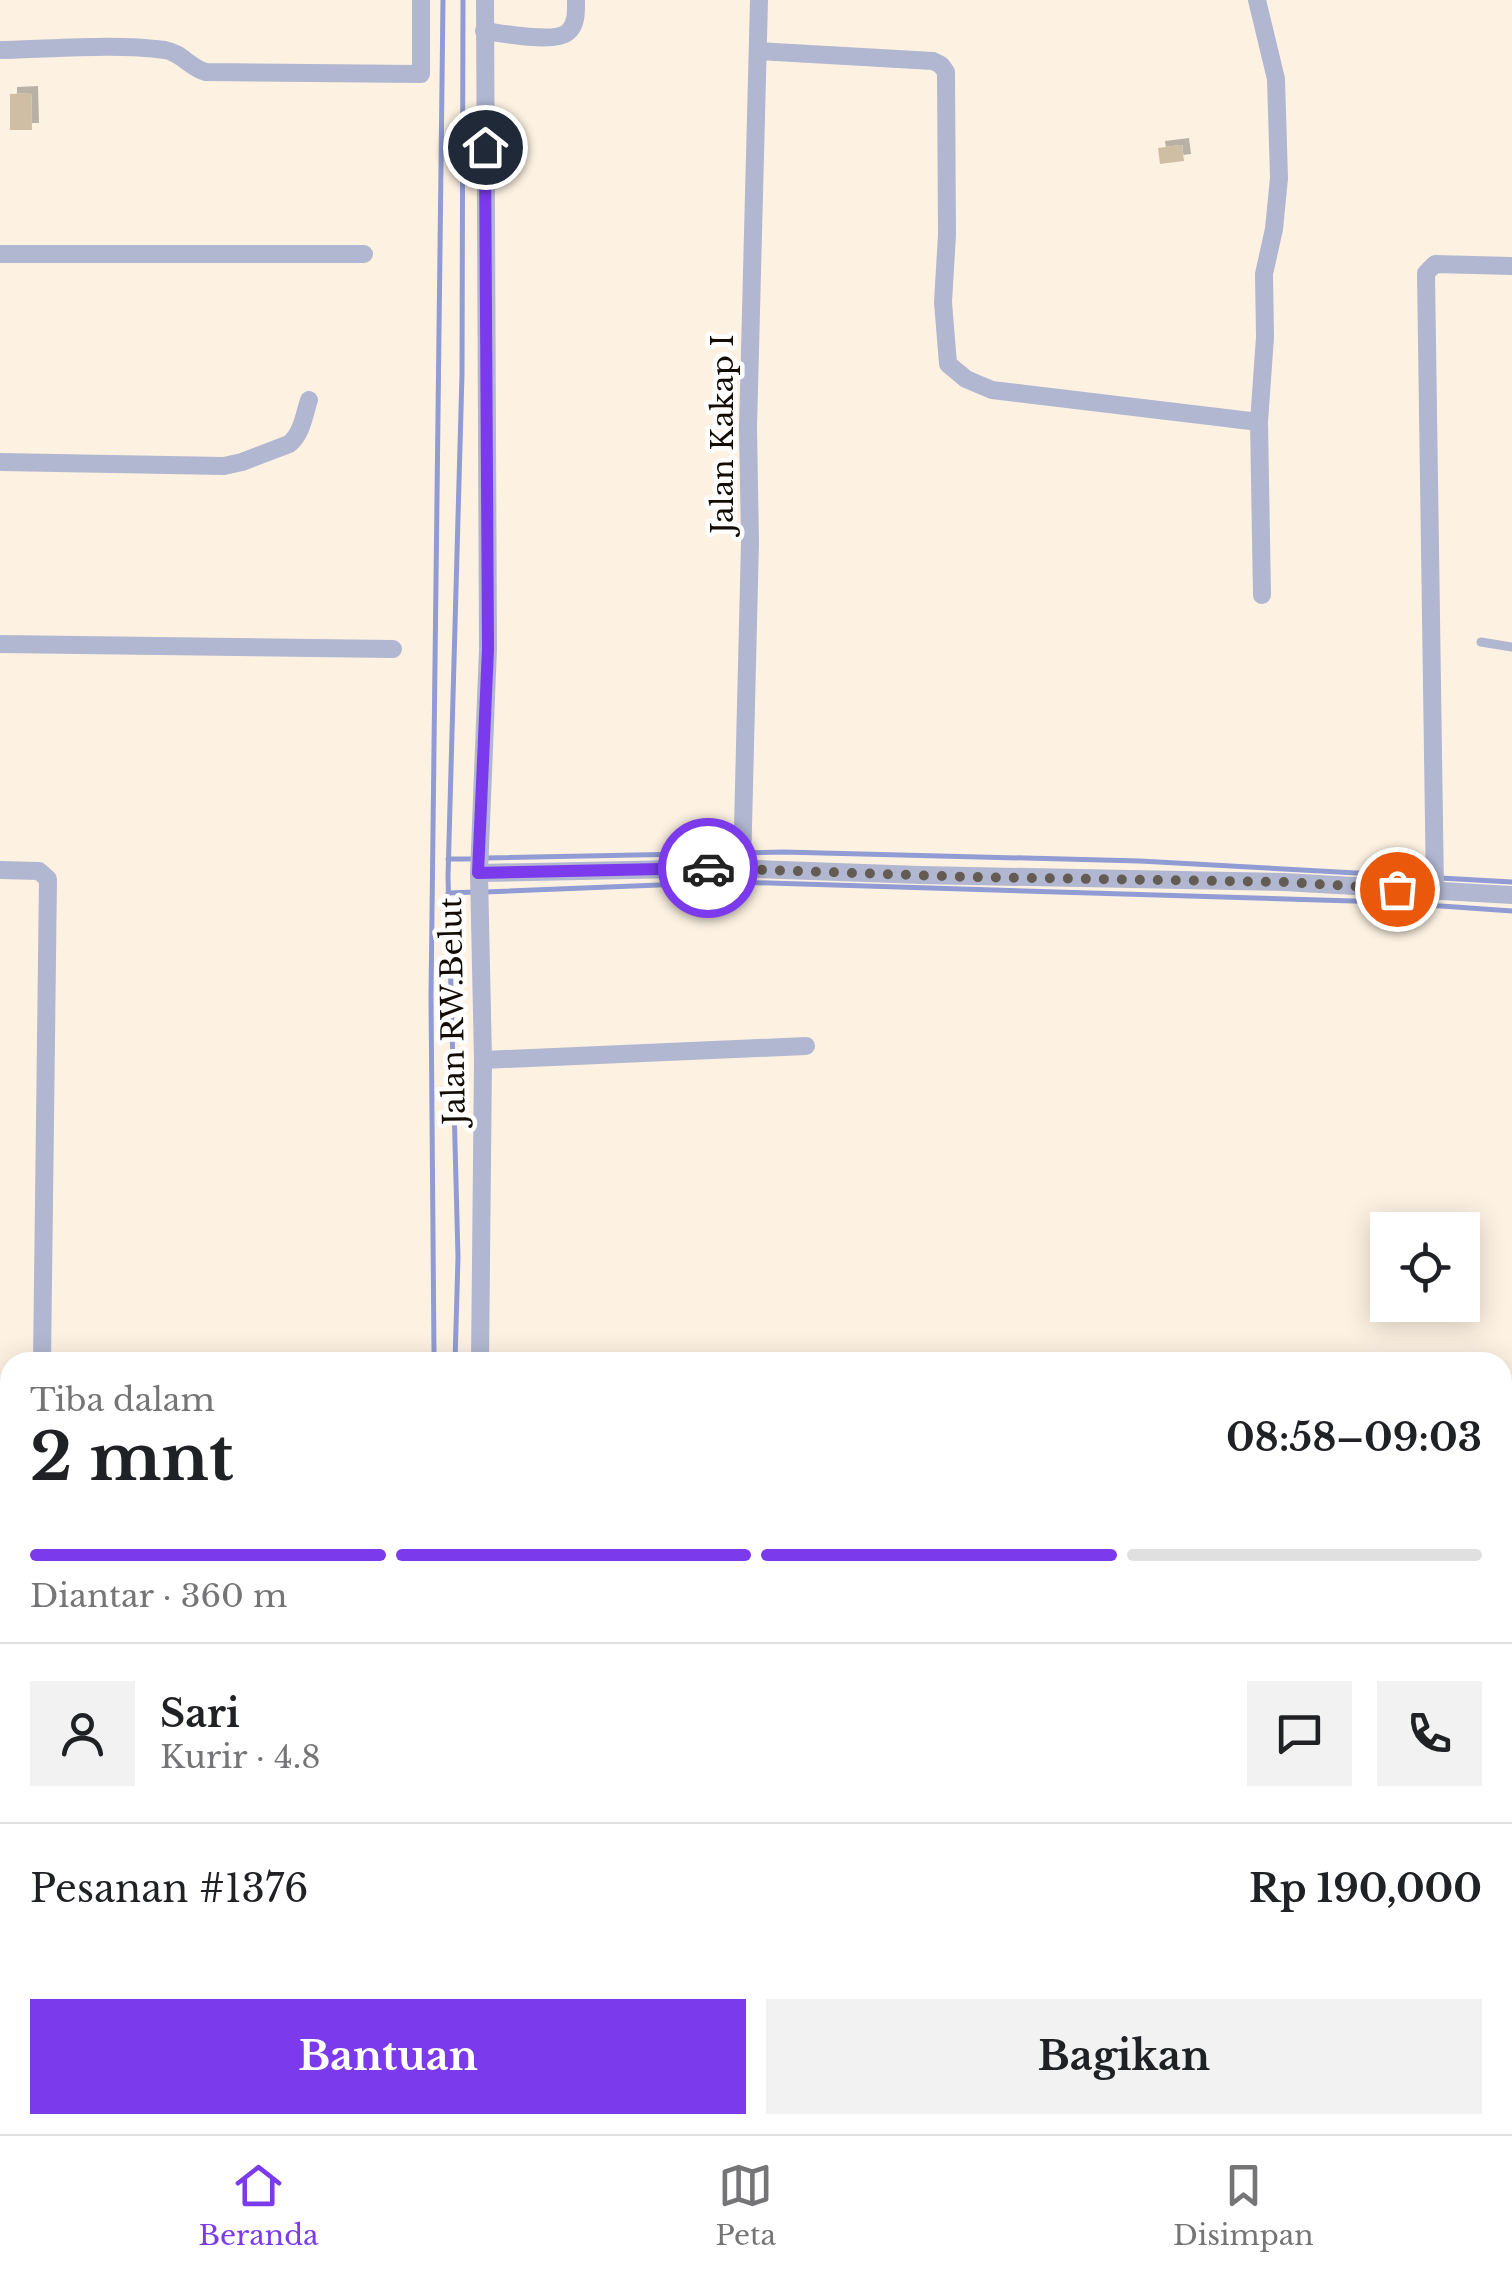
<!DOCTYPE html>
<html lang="id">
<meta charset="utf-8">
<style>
body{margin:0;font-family:"Libre Baskerville",serif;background:#f2f2f2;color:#202124;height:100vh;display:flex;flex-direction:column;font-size:38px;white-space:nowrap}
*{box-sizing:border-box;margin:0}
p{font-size:32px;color:#757577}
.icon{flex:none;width:55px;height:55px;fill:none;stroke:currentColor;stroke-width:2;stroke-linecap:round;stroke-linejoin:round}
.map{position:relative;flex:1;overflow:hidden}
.side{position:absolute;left:0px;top:1352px;width:1512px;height:782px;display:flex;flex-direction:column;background:#fff;border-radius:30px 30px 0 0;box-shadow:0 5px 25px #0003}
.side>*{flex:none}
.tools{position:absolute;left:1370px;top:1212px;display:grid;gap:20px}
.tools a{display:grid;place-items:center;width:110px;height:110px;border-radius:0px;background:#fff;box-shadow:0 5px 25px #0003;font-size:50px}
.pin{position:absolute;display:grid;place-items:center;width:85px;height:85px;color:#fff;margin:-42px;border:5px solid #fff;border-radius:50%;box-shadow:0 2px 10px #0007}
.courier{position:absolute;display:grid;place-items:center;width:100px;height:100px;margin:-50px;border:8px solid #7c3aed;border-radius:50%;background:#fff;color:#222;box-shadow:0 2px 12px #0007}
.overview em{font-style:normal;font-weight:700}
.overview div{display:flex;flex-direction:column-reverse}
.overview{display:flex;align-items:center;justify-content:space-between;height:170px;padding:0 30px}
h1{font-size:65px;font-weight:700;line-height:75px}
.bar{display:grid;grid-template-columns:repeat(4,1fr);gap:15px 10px;align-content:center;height:120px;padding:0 30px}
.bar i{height:12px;border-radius:8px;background:#e0e0e0}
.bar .active{background:#7c3aed}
.bar p{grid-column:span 4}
.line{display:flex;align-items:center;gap:25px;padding:0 30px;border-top:2px solid #e0e0e0}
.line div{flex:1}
.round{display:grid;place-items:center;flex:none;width:105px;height:105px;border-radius:0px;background:#f2f2f2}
.action{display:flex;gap:20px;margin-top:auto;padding:20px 30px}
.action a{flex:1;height:115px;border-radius:0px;background:#7c3aed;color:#fff;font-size:40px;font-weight:700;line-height:115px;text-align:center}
.action a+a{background:#f2f2f2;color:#202124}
.tabs{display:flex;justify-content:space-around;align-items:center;height:140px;border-top:2px solid #e0e0e0;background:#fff;font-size:28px;color:#757577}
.tabs a{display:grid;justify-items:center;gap:5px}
.tabs .active{color:#7c3aed}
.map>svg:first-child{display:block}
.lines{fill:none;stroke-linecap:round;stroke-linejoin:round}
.stream{stroke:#909cd3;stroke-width:5}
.building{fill:#cfbda4;filter:url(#shadow)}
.service{stroke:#b1b7d1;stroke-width:9}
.minor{stroke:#b1b7d1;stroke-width:18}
.done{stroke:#645c52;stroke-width:10;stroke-dasharray:0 18}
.route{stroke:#7c3aed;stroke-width:12}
.labels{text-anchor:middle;stroke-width:9;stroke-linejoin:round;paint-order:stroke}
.street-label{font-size:30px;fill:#120c04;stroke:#fff}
</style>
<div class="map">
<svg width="1512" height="2134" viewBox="0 0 1512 2134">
<defs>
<filter id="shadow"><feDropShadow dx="7" dy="-7" stdDeviation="0" flood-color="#0004"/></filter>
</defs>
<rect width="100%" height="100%" fill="#fdf2e2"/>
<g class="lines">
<!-- stream -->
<g class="stream">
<polyline points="486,858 783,852 1140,861 1429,877"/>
<polyline points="448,859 475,859"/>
<polyline points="1440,878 1512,882"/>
<polyline points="486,892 734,882 1385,902 1512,911"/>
<polyline points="448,893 475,892"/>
<polyline points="434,1353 431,997 443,0"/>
<polyline points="455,1362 458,1257 448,877 462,374 463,0"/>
<polyline points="454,2125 454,2134"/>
</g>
</g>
<!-- building -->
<g class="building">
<polygon points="31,93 32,130 10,130 10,94"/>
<polygon points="1182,145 1184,161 1160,164 1158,148"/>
</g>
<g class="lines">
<!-- service -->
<polyline class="service" points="1481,642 1512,647"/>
<!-- minor -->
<g class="minor">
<polyline points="1257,0 1276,79 1279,178 1274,229 1264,274 1265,337 1259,422 1262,595"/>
<path d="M484 31C502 33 555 44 568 32 577 24 576 11 576 0"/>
<path d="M0 50C52 49 115 43 165 50 182 53 190 68 206 72L421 74V0"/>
<polyline points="758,51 933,61 941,65 946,72 947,235 943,302 948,364 966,379 992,390 1259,422"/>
<polyline points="0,254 364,254"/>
<path d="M0 462 224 466 242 462 289 444C302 434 304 415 309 400"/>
<polyline points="0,644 393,649"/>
<polyline points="742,868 750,542 748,428 759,0"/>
<polyline points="0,870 39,871 48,879 42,1362"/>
<polyline points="479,873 727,868 920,875 1284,882 1512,895"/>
<polyline points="1435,891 1426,273 1435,264 1512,266"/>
<polyline points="483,1060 806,1046"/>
<polyline points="480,1362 483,1060 479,873 488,649 485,0"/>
<polyline points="1502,1700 1512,1700"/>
<polyline points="1502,1880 1512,1881"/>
<polyline points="0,1885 10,1885"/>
<polyline points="0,1903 10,1923"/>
<polyline points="1502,2021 1512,2019"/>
<polyline points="641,2125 641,2134"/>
<polyline points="1346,2125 1349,2134"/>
<polyline points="473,2134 474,2125"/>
</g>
</g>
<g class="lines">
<!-- done -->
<polyline class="done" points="708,868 970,877 1284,882 1397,889"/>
<!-- route -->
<polyline class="route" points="485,147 488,649 478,873 708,868"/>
</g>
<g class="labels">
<!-- street labels -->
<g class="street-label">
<text transform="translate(723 434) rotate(-90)" y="10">Jalan Kakap I</text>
<text transform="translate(453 1011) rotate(-91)" y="10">Jalan RW.Belut</text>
</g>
</g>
</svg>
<div class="tools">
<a><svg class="icon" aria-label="locate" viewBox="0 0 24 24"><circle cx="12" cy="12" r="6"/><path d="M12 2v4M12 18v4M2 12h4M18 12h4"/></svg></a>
</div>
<div class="pin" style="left:1397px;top:889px;background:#ea580c"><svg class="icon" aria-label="bag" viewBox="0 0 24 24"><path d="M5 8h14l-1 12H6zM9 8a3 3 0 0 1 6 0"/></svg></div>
<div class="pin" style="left:485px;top:147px;background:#1f2937"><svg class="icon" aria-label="home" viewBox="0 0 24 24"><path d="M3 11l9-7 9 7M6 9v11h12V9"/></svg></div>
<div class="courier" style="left:708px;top:868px"><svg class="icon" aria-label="car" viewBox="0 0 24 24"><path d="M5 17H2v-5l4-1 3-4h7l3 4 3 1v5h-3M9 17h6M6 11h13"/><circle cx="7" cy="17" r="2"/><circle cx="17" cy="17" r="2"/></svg></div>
<section class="side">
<div class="overview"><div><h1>2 mnt</h1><p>Tiba dalam</p></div><em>08:58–09:03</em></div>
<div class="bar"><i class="active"></i><i class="active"></i><i class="active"></i><i></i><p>Diantar · 360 m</p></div>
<div class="line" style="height:180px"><a class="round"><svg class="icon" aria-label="person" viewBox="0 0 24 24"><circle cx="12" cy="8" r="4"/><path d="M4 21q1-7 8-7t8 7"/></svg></a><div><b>Sari</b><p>Kurir · 4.8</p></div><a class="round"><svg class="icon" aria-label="chat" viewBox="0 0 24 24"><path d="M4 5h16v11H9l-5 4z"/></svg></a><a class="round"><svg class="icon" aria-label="phone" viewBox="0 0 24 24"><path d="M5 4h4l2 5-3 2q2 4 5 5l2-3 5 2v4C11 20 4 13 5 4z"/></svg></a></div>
<div class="line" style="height:130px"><div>Pesanan #1376</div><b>Rp 190,000</b></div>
<div class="action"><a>Bantuan</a><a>Bagikan</a></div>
</section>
</div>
<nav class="tabs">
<a class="active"><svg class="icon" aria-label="home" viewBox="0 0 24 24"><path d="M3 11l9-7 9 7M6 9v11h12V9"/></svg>Beranda</a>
<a><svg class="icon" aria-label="map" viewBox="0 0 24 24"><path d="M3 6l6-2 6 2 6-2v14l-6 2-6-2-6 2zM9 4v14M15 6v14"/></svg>Peta</a>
<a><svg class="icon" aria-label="saved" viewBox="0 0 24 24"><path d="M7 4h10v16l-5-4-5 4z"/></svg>Disimpan</a>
</nav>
